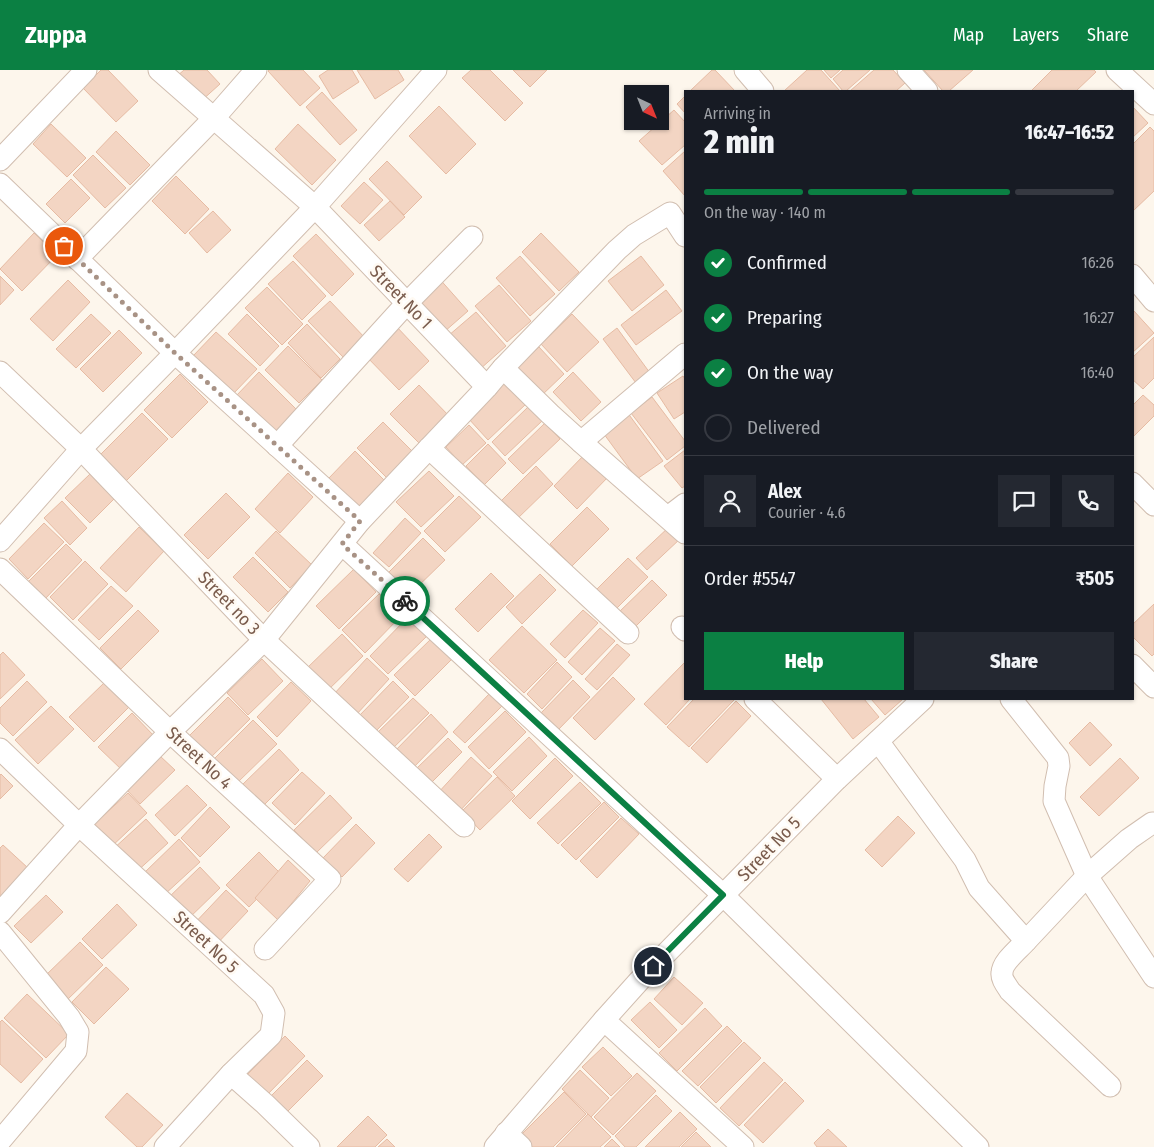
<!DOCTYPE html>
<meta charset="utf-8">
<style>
body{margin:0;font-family:"Fira Sans Condensed",sans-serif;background:#242831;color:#f1f3f6;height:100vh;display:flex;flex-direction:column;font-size:19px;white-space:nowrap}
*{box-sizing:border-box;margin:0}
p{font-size:16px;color:#9ea1a6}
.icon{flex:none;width:28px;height:28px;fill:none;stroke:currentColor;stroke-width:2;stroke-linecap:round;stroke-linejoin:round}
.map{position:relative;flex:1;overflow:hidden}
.sheet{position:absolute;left:684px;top:20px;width:450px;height:610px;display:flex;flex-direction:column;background:#171b24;border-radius:0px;box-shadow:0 1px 4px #0004}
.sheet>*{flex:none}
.needle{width:32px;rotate:137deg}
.fabs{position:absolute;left:624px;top:15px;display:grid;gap:10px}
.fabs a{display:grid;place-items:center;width:45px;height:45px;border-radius:0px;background:#171b24;box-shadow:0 1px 4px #0004;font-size:25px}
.pin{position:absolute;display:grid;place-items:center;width:42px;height:42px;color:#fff;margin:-21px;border:2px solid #fff;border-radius:50%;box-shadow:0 1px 5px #0007}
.courier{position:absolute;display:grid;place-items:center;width:50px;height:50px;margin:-25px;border:4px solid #0b8043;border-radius:50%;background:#fff;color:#222;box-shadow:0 1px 6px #0007}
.headline em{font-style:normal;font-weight:800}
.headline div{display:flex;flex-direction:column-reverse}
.headline{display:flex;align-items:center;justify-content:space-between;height:85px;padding:0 20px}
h1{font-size:32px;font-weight:800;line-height:38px}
.bar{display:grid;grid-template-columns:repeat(4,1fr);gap:8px 5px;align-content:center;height:60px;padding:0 20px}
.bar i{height:6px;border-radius:4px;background:#363941}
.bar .on{background:#0b8043}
.bar p{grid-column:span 4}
.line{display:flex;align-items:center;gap:12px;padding:0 20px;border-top:1px solid #363941}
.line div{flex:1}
.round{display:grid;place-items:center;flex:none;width:52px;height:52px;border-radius:0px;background:#242831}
ol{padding:0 20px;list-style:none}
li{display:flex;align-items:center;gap:15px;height:55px}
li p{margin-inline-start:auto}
li .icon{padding:5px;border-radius:50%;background:#0b8043;color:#fff;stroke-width:4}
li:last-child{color:#9ea1a6}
li i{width:28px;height:28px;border:2px solid #363941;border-radius:50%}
.button{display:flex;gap:10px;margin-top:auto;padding:10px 20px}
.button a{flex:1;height:58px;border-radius:0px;background:#0b8043;color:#fff;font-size:20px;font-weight:800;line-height:58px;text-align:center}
.button a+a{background:#242831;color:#f1f3f6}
header{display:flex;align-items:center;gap:30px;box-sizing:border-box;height:70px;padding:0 25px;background:#0b8043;color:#fff}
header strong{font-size:24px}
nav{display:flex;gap:28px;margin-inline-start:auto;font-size:18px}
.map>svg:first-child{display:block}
.building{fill:#f3d5c3;stroke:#e6bba3}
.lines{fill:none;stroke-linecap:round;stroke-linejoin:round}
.minor-casing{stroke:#d1beb0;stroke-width:23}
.minor{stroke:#fff;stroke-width:21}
.done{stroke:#a89285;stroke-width:5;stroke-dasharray:0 9}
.route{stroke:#0b8043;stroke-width:6}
.labels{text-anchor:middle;stroke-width:5;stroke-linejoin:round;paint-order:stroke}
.street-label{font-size:18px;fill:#7a5c4d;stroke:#fffaf3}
</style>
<header>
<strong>Zuppa</strong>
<nav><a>Map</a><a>Layers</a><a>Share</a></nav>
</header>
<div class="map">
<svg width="1154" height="1077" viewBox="0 0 1154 1077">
<rect width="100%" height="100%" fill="#fdf6ec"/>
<!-- building -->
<g class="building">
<polygon points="101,0 108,0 138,31 116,52 83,18"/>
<polygon points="184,0 207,0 220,14 200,32 176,7"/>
<polygon points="269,0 303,0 320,18 300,36 268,1"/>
<polygon points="328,0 352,0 359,12 333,29 319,6"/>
<polygon points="357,0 398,0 404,10 375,29"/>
<polygon points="471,0 490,0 523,33 505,51 462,8"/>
<polygon points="513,0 547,0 530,17"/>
<polygon points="712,0 715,0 735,21 690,21"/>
<polygon points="807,0 821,0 840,21 784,21"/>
<polygon points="824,0 840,0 831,8"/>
<polygon points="843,0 870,0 846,21 843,21 833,9"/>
<polygon points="874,0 893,0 905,13 896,21 850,21"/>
<polygon points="924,0 973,0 949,21 943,21"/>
<polygon points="1052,0 1094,0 1096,2 1076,21 1031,21"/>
<polygon points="322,22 357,60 340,75 306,37"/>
<polygon points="685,26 685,43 677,34"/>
<polygon points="439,36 476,74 446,104 409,66"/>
<polygon points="1132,36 1148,53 1132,68"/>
<polygon points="674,40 685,52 685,75 662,95 639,71"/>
<polygon points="51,54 86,88 67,107 33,74"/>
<polygon points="298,54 336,90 312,115 275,79"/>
<polygon points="1150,57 1154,61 1154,121 1133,141 1132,140 1132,75"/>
<polygon points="116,61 150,95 130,115 96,82"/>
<polygon points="685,81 685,126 663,101"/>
<polygon points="93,85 126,118 105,138 73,105"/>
<polygon points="387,91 422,127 404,145 369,109"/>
<polygon points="176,106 209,139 185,164 152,131"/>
<polygon points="71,109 90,128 65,153 46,134"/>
<polygon points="364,112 383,130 360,154 341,136"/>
<polygon points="390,131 405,147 379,171 364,155"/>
<polygon points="213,141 231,160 207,183 189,163"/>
<polygon points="34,163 57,185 22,221 0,199"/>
<polygon points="541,163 579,202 559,221 522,182"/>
<polygon points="316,164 354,204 332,226 293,186"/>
<polygon points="520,186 555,224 530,246 496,208"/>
<polygon points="641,186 664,215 632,241 608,211"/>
<polygon points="293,191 326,226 302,250 268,214"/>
<polygon points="0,206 14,220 0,235"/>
<polygon points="437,206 468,241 444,262 413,228"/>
<polygon points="68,210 90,232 53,271 30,249"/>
<polygon points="499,215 531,251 507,272 475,236"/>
<polygon points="267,217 303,254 282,275 245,238"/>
<polygon points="666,220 682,241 636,275 621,255"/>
<polygon points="330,231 366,269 345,289 308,251"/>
<polygon points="1134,241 1154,263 1132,283 1132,242"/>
<polygon points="476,242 506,276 479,300 448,266"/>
<polygon points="91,244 111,263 76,298 56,279"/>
<polygon points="247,244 279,276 260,296 228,264"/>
<polygon points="572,244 599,272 567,302 541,274"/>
<polygon points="307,254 340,289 321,308 288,273"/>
<polygon points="395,255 429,291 399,320 364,284"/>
<polygon points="617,258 650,303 636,313 603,269"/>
<polygon points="119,260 142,283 103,322 80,299"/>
<polygon points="216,262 257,299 233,324 193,286"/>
<polygon points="1154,267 1154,308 1143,319 1132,309 1132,288"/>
<polygon points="288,276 322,310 299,333 265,300"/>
<polygon points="539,277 564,304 541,326 515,299"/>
<polygon points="259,302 297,340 274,363 236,326"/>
<polygon points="573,302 601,332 581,351 553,322"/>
<polygon points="180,304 208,332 172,368 144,340"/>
<polygon points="683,306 685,309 685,342 674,349 657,323"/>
<polygon points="505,312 526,334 488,370 468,348"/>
<polygon points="419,315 451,348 422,376 390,344"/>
<polygon points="1143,325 1154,335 1154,346 1132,368 1132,336"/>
<polygon points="652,327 685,371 685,376 667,390 631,343"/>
<polygon points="528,337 542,351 505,386 492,372"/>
<polygon points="627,342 663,391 637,409 601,360"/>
<polygon points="142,343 168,369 126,411 100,385"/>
<polygon points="383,352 415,384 389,410 357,378"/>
<polygon points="545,353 560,369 523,404 508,389"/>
<polygon points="469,355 486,373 462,395 446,377"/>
<polygon points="488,374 506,393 484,415 466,396"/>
<polygon points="685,380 685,416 682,418 664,396"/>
<polygon points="355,381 387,413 361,439 329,408"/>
<polygon points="586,383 609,406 577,439 554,416"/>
<polygon points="536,396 553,414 516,450 499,433"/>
<polygon points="429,401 454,426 421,457 396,432"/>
<polygon points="288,403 313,427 280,463 255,439"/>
<polygon points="90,404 114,429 90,453 65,428"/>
<polygon points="226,423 250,447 208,489 184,465"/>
<polygon points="459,426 481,447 445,482 424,461"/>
<polygon points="62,431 87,458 70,475 44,448"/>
<polygon points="587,437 609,459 572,496 550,474"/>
<polygon points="405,448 421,463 389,497 373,483"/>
<polygon points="44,453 64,472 28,509 9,489"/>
<polygon points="670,456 681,468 647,500 636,488"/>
<polygon points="139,457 164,481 126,522 100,498"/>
<polygon points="276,461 312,495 290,518 255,483"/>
<polygon points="423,468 445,490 410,524 389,502"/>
<polygon points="66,474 82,490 45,529 28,512"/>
<polygon points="253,487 288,522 268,542 233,507"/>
<polygon points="628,488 648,507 614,541 595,521"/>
<polygon points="85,491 108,514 73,550 50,527"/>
<polygon points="354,499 376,522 339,559 316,536"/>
<polygon points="491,503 514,526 478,562 455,539"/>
<polygon points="540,504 556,520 522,554 506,537"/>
<polygon points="652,510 667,525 633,559 618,543"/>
<polygon points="111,516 133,536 99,570 78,550"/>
<polygon points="379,524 401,546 365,583 342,560"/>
<polygon points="1154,534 1154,584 1152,586 1132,566 1132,555"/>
<polygon points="138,540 159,561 121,599 100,578"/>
<polygon points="583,540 598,553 565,588 550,574"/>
<polygon points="408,547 427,566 388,604 370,586"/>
<polygon points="522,556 557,590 524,623 489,590"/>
<polygon points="600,558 615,571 582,605 568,592"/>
<polygon points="342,564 363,586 326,622 305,600"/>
<polygon points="432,568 452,589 415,626 394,605"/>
<polygon points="617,574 630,585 597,620 585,609"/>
<polygon points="3,582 25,605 0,629 0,585"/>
<polygon points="367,588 389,609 356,645 334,624"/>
<polygon points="262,589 283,611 248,645 227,623"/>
<polygon points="557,592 572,607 542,639 527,624"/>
<polygon points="685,592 685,629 690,629 666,655 644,634"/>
<polygon points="613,607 635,629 595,670 573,648"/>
<polygon points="573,610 590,627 558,660 541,643"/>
<polygon points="27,611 47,632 13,666 0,653 0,638"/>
<polygon points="393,611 409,627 375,662 359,646"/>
<polygon points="105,612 130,636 94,672 69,647"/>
<polygon points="291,612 311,631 277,667 257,647"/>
<polygon points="489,624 502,636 465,673 453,662"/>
<polygon points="228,627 250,649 209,689 188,667"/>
<polygon points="413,628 429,643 391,680 376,664"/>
<polygon points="694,629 732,629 734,630 689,677 667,657"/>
<polygon points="821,629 864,629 879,647 853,669"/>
<polygon points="871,629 903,629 885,645"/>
<polygon points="736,631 751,646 707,693 691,678"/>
<polygon points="51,636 74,659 38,694 15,670"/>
<polygon points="505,641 526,662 489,699 468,677"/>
<polygon points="132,643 155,667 122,700 98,677"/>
<polygon points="431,644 448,662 412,699 394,682"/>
<polygon points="253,650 277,674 237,713 213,690"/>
<polygon points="1090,652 1112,675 1090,696 1069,673"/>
<polygon points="529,667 547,686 512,721 493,702"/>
<polygon points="448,668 462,682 431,713 417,698"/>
<polygon points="279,679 299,700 263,736 242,715"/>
<polygon points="160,686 175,700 140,734 126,719"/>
<polygon points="471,687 492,706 458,743 437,724"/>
<polygon points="555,688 573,706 530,749 512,731"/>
<polygon points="1120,688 1139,708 1099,746 1080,727"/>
<polygon points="302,702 325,723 295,755 272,733"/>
<polygon points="1,704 13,716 0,729 0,705"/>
<polygon points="497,707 515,726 480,760 462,741"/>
<polygon points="580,712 601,733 558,774 537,753"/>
<polygon points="187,715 207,735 175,766 155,745"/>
<polygon points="128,723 147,743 110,778 90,758"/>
<polygon points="330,725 352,748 316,783 294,760"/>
<polygon points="604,732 619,747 576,790 561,775"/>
<polygon points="210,737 230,757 200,787 181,768"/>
<polygon points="898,746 915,763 882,797 865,780"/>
<polygon points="621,748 639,764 597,808 580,791"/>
<polygon points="146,749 168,773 134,804 112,780"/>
<polygon points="356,754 375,773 342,807 323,788"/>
<polygon points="429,764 442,777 408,812 394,799"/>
<polygon points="179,769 200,792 164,825 144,803"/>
<polygon points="3,775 28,798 0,828 0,778"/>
<polygon points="259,782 281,804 249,837 226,815"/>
<polygon points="288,790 310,811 278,850 255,828"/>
<polygon points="200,797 220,818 185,852 165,831"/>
<polygon points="226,820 248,841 213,878 191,857"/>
<polygon points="46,825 63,842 31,873 14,856"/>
<polygon points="117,834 137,855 102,889 82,869"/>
<polygon points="80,872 103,895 67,930 44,907"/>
<polygon points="106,897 129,919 94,954 72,932"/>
<polygon points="674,907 703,933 682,955 654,929"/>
<polygon points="27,924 69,964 46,988 4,948"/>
<polygon points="650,932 677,960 659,978 631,950"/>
<polygon points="705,938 722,956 677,1001 659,983"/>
<polygon points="2,950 43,989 21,1013 0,994 0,952"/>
<polygon points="727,956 742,971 698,1016 682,1001"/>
<polygon points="285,966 305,986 266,1026 246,1006"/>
<polygon points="744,972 761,988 716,1033 700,1017"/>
<polygon points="603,977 632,1006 611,1026 582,997"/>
<polygon points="307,990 323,1006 285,1044 269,1028"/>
<polygon points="764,992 783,1010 739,1056 720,1038"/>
<polygon points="580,1000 609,1028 591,1047 562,1019"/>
<polygon points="637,1003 656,1021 613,1065 594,1047"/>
<polygon points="785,1012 804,1031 763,1073 744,1055"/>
<polygon points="564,1022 586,1044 553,1077 527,1077 518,1068"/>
<polygon points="127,1023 163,1055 142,1077 137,1077 105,1047"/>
<polygon points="656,1025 672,1041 636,1077 625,1077 615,1066"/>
<polygon points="680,1042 697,1059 679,1077 645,1077"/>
<polygon points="588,1044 611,1067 600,1077 556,1077"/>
<polygon points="368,1046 387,1065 375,1077 337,1077"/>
<polygon points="828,1059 847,1077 817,1077 814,1073"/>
<polygon points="696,1062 711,1077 681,1077"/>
<polygon points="387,1069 395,1077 378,1077"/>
<polygon points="612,1069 620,1077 604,1077"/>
</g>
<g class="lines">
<defs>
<g id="minor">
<polyline points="159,0 315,137 487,317"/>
<polyline points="745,0 763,21"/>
<polyline points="908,0 927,21"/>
<polyline points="1117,0 1154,34"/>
<polyline points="0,90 86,0"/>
<polyline points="0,114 175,283 360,451"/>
<polyline points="77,189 214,48 256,0"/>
<polyline points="1132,205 1154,231"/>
<polyline points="503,298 550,344 581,372 685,284"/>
<polyline points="0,302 81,379 264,570 464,756"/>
<polyline points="581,372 685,463"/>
<polyline points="277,376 407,233 472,167"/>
<polyline points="429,378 628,563"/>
<polyline points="1132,413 1154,435"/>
<polyline points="668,447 685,434"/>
<polyline points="0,471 81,379 175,283 315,137 436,0"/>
<polyline points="342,474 723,825 978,1077"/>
<polyline points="0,499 170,662 330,809 265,879"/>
<polyline points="682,557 685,560"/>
<polyline points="1132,595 1154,617"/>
<polyline points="755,629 837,709"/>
<polyline points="1011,629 1058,688 1059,696 1055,716 1054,731 1087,806 1154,907"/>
<polyline points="878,671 965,790 979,818 1026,871 1087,806 1129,769 1152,753 1154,753"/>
<polyline points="0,679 79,755 264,925 274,943 271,965 231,1004 265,1034 309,1077"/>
<polyline points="0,843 79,755 170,662 264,570 360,451 487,317 503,298 617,180 634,165 670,143 685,166"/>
<polyline points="0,862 69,947 78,962 76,981 0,1071"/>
<path d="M1026 871C1019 879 1002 892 1002 903 1001 909 1007 916 1010 921L1110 1016"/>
<polyline points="506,1063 521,1077"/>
<polyline points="165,1077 231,1004"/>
<polyline points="495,1077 604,950"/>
<polyline points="743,1077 604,950 639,911 837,709 923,629"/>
</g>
</defs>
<!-- minor casing -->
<use href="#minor" class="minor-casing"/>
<!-- minor -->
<use href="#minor" class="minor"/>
</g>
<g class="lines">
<!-- done -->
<polyline class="done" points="64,176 175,283 360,451 342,474 405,531"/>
<!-- route -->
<polyline class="route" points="405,531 723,825 653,896"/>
</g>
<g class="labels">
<!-- street labels -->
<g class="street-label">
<text transform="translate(401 227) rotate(46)" y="6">Street No 1</text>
<text transform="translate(229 533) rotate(46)" y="6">Street no 3</text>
<text transform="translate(199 688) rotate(43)" y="6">Street No 4</text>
<text transform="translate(769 779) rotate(-46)" y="6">Street No 5</text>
<text transform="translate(206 872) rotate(43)" y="6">Street No 5</text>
</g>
</g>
</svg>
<div class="fabs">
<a><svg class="needle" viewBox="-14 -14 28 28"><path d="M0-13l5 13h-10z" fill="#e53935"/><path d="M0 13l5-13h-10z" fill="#9ea1a6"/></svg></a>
</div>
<div class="pin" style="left:64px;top:176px;background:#ea580c"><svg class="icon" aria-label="bag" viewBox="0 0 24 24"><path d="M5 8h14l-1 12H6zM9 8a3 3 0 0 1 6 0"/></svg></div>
<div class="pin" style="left:653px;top:896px;background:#1f2937"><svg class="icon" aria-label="home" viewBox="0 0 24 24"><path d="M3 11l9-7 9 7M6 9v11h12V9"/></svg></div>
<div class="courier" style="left:405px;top:531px"><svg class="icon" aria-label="bike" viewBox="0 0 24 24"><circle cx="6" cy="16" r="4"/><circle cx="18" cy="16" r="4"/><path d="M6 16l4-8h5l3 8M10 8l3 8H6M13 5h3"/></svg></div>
<section class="sheet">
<div class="headline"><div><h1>2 min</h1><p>Arriving in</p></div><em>16:47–16:52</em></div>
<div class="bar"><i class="on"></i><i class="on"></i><i class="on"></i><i></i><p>On the way · 140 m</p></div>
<ol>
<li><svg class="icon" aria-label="check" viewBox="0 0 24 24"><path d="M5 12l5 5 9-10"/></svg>Confirmed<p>16:26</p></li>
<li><svg class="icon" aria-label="check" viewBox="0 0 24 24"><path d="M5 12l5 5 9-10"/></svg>Preparing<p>16:27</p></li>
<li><svg class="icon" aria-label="check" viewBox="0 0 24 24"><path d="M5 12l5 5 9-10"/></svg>On the way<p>16:40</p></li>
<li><i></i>Delivered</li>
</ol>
<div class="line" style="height:90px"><a class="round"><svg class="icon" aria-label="person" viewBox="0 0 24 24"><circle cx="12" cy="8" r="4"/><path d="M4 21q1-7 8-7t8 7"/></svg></a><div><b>Alex</b><p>Courier · 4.6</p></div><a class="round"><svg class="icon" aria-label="chat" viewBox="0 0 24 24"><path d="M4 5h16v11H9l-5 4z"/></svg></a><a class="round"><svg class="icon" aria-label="phone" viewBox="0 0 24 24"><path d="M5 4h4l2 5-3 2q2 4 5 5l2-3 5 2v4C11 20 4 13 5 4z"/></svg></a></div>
<div class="line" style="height:65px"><div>Order #5547</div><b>₹505</b></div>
<div class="button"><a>Help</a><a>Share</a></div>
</section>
</div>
